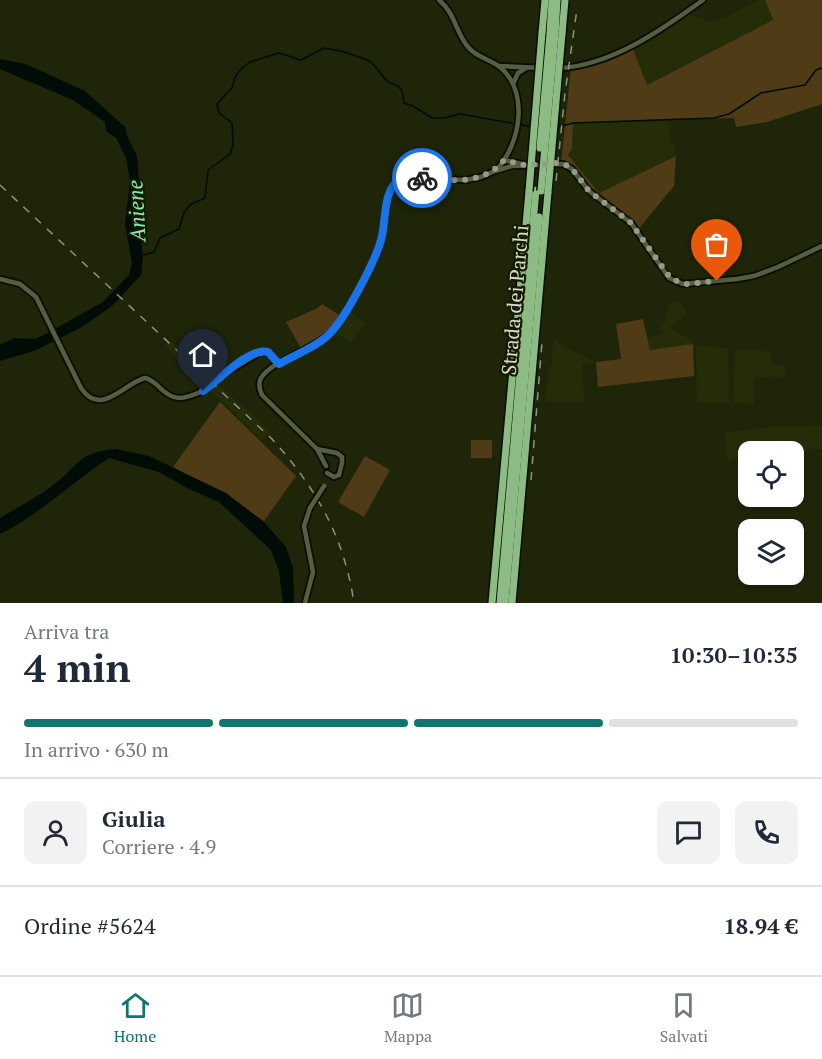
<!DOCTYPE html>
<html lang="it">
<meta charset="utf-8">
<style>
body{margin:0;font-family:"PT Serif",serif;background:#f2f2f3;color:#1f2937;height:100vh;display:flex;flex-direction:column;font-size:22px;white-space:nowrap}
*{box-sizing:border-box;margin:0}
p{font-size:20px;color:#747a83}
.icon{flex:none;width:33px;height:33px;fill:none;stroke:currentColor;stroke-width:2;stroke-linecap:round;stroke-linejoin:round}
.map{position:relative;height:603px;overflow:hidden}
.side{display:flex;flex-direction:column;background:#fff;flex:1}
.side>*{flex:none}
.fabs{position:absolute;left:738px;top:441px;display:grid;gap:12px}
.fabs a{display:grid;place-items:center;width:66px;height:66px;border-radius:12px;background:#fff;box-shadow:0 2px 4px #0004;font-size:30px}
.pin{position:absolute;display:grid;place-items:center;width:51px;height:51px;color:#fff;margin:-62px -26px;border-radius:50% 50% 50% 0;rotate:-45deg;box-shadow:0 0 6px #0007}
.pin .icon{rotate:45deg}
.courier{position:absolute;display:grid;place-items:center;width:60px;height:60px;margin:-30px;border:4px solid #1a73e8;border-radius:50%;background:#fff;color:#222;box-shadow:0 2px 8px #0007}
.head em{font-style:normal;font-weight:700}
.head div{display:flex;flex-direction:column-reverse}
.head{display:flex;align-items:center;justify-content:space-between;height:102px;padding:0 24px}
h1{font-size:39px;font-weight:700;line-height:45px}
.bar{display:grid;grid-template-columns:repeat(4,1fr);gap:9px 6px;align-content:center;height:72px;padding:0 24px}
.bar i{height:8px;border-radius:4px;background:#e0e1e3}
.bar .on{background:#0f766e}
.bar p{grid-column:span 4}
.line{display:flex;align-items:center;gap:15px;padding:0 24px;border-top:2px solid #e0e1e3}
.line div{flex:1}
.round{display:grid;place-items:center;flex:none;width:63px;height:63px;border-radius:12px;background:#f2f2f3}
.tabs{display:flex;justify-content:space-around;align-items:center;height:84px;border-top:2px solid #e0e1e3;background:#fff;font-size:16px;color:#747a83}
.tabs a{display:grid;justify-items:center;gap:3px}
.tabs .on{color:#0f766e}
.map>svg:first-child{display:block}
.built{fill:#242c08}
.green{fill:#4f3b16}
.water{fill:#000c05}
.lines{fill:none;stroke-linecap:round;stroke-linejoin:round}
.stream{stroke:#000c05;stroke-width:1.5}
.minor-casing{stroke:#090e00;stroke-width:8}
.highway-casing{stroke:#090e00;stroke-width:10}
.minor{stroke:#555e40;stroke-width:4.5}
.highway{stroke:#8cbb83;stroke-width:7}
.rail{stroke:#8d937d;stroke-width:1.5;stroke-dasharray:8 8;stroke-linecap:butt}
.minor-bridge-casing{stroke:#090e00;stroke-width:8;stroke-linecap:butt}
.highway-bridge-casing{stroke:#090e00;stroke-width:10;stroke-linecap:butt}
.minor-bridge{stroke:#555e40;stroke-width:4.5}
.highway-bridge{stroke:#8cbb83;stroke-width:7}
.done{stroke:#969b86;stroke-width:6;stroke-dasharray:0 10.8}
.route{stroke:#1a73e8;stroke-width:8}
.labels{text-anchor:middle;stroke-width:4.5;stroke-linejoin:round;paint-order:stroke}
.street-label{font-size:20px;fill:#d6dbca;stroke:#151b02}
.water-label{font-size:21px;font-style:italic;fill:#8ceab9;stroke:#151b02}
</style>
<div class="map">
<svg width="822" height="603" viewBox="0 0 822 603">
<rect width="100%" height="100%" fill="#1f2509"/>
<!-- built -->
<g class="built">
<polygon points="758,0 764,0 774,20 647,85 632,46 686,13 710,22 728,16"/>
<polygon points="669,121 670,143 675,144 676,156 599,193 568,155 572,149 573,123"/>
<polygon points="681,301 687,314 669,327 694,342 693,344 650,351 647,338 662,334 658,320 664,323 671,302"/>
<polygon points="349,311 367,323 351,342 334,333"/>
<polygon points="555,339 561,345 596,362 582,365 584,402 545,402 549,366 552,366 553,340"/>
<polygon points="170,340 271,432 262,440 165,346"/>
<polygon points="696,346 728,348 729,403 697,403"/>
<polygon points="735,349 771,351 772,365 785,365 785,378 754,377 754,404 733,403"/>
<polygon points="822,426 822,449 748,452 748,455 728,461 724,432 771,427"/>
</g>
<!-- green -->
<g class="green">
<polygon points="765,0 822,0 822,104 767,122 736,127 734,118 573,123 572,149 568,155 599,193 676,156 674,186 637,231 589,191 572,169 561,163 571,67 632,46 647,85 773,20"/>
<polygon points="322,304 341,316 325,337 302,350 286,322 318,308"/>
<polygon points="643,319 650,350 693,344 694,376 598,387 596,362 621,359 616,324"/>
<polygon points="220,402 296,476 264,521 173,467"/>
<rect x="471" y="440" width="21" height="18"/>
<polygon points="365,456 390,470 364,517 338,502"/>
</g>
<!-- water -->
<g class="water">
<polygon points="0,59 26,64 85,91 125,127 128,138 137,156 141,205 140,234 143,255 141,275 112,306 82,327 34,351 0,361 0,345 14,338 35,339 48,333 103,302 129,275 132,263 125,224 130,181 126,158 116,138 106,131 105,122 73,100 0,69"/>
<path d="M116 449 149 456 226 493 264 522 286 547 293 568 294 603H283L279 571 271 550 219 502 187 488 159 472 109 458C72 482 38 516 0 534V518C18 507 36 498 52 486 79 466 77 452 116 449Z"/>
</g>
<g class="lines">
<!-- stream -->
<g class="stream">
<polyline points="519,124 532,127"/>
<polyline points="558,127 573,123 714,118 729,114 761,93 805,85 816,70 822,68"/>
<polyline points="144,255 154,252 160,238 179,229 184,212 191,204 205,198 208,170 230,154 233,145 232,123 219,113 217,104 232,88 235,77 241,69 250,62 279,53 301,60 324,48 341,51 365,59 372,63 388,82 398,86 402,91 404,103 413,106 432,118 444,118 460,114 512,123"/>
</g>
<defs>
<g id="minor">
<path d="M439 0C455 13 456 33 468 47 477 58 490 59 500 67 529 92 521 143 497 169"/>
<polyline points="498,66 542,68"/>
<path d="M559 68C611 66 663 29 703 0"/>
<polyline points="513,84 518,73 526,68"/>
<polyline points="504,160 522,164"/>
<path d="M0 279 20 284 36 297 81 388C101 418 124 383 145 378 150 379 152 381 157 385 174 403 183 400 205 390"/>
<polyline points="219,377 261,352 270,354 278,364"/>
<polyline points="317,449 337,453 342,457 342,463 339,475 334,477 327,473"/>
<path d="M326 466 317 449 262 395C259 389 258 384 261 378 274 358 319 349 336 327 349 309 375 262 381 242 386 222 382 190 401 178L466 180 481 177 495 171 512 166 563 164 572 169 589 191 631 223 669 278 683 284 737 279 754 276 778 267 822 246"/>
<polyline points="305,603 313,572 304,526 310,508"/>
</g>
<g id="highway">
<polyline points="542,33 545,0"/>
<polyline points="550,34 552,0"/>
<polyline points="555,34 557,0"/>
<polyline points="562,34 565,0"/>
<polyline points="492,603 529,191"/>
<polyline points="500,603 536,190"/>
<polyline points="505,603 539,217"/>
<polyline points="512,603 548,192"/>
</g>
</defs>
<!-- minor casing -->
<use href="#minor" class="minor-casing"/>
<!-- highway casing -->
<use href="#highway" class="highway-casing"/>
<!-- minor -->
<use href="#minor" class="minor"/>
<!-- highway -->
<use href="#highway" class="highway"/>
<!-- rail -->
<g class="rail">
<polyline points="556,181 565,93 577,9"/>
<path d="M0 185 272 439C316 488 344 536 354 603"/>
<polyline points="531,480 542,342"/>
</g>
<defs>
<g id="minor-bridge">
<polyline points="205,390 219,377"/>
<polyline points="310,508 324,486"/>
</g>
<g id="highway-bridge">
<polyline points="540,148 550,34"/>
<polyline points="529,191 542,33"/>
<polyline points="541,191 555,34"/>
<polyline points="548,192 562,34"/>
</g>
</defs>
<!-- minor-bridge casing -->
<use href="#minor-bridge" class="minor-bridge-casing"/>
<!-- highway-bridge casing -->
<use href="#highway-bridge" class="highway-bridge-casing"/>
<!-- minor-bridge -->
<use href="#minor-bridge" class="minor-bridge"/>
<!-- highway-bridge -->
<use href="#highway-bridge" class="highway-bridge"/>
</g>
<g class="lines">
<!-- done -->
<path class="done" d="M422 178C451 181 484 185 504 160L524 165 557 163 566 165 573 170 589 191 631 223 671 279 687 284 717 281"/>
<!-- route -->
<path class="route" d="M203 391C218 381 249 347 268 352L279 364C296 354 320 346 333 330 347 314 378 257 382 236 386 218 383 187 402 178H422"/>
</g>
<g class="labels">
<!-- street labels -->
<g class="street-label">
<text transform="translate(515 300) rotate(-85)" y="7">Strada dei Parchi</text>
</g>
<!-- water labels -->
<g class="water-label">
<text transform="translate(137 211) rotate(-93)" y="7">Aniene</text>
</g>
</g>
</svg>
<div class="fabs">
<a><svg class="icon" aria-label="locate" viewBox="0 0 24 24"><circle cx="12" cy="12" r="6"/><path d="M12 2v4M12 18v4M2 12h4M18 12h4"/></svg></a>
<a><svg class="icon" aria-label="layers" viewBox="0 0 24 24"><path d="M12 4l9 5-9 5-9-5zM3 14l9 5 9-5"/></svg></a>
</div>
<div class="pin" style="left:717px;top:281px;background:#ea580c"><svg class="icon" aria-label="bag" viewBox="0 0 24 24"><path d="M5 8h14l-1 12H6zM9 8a3 3 0 0 1 6 0"/></svg></div>
<div class="pin" style="left:203px;top:391px;background:#1f2937"><svg class="icon" aria-label="home" viewBox="0 0 24 24"><path d="M3 11l9-7 9 7M6 9v11h12V9"/></svg></div>
<div class="courier" style="left:422px;top:178px"><svg class="icon" aria-label="bike" viewBox="0 0 24 24"><circle cx="6" cy="16" r="4"/><circle cx="18" cy="16" r="4"/><path d="M6 16l4-8h5l3 8M10 8l3 8H6M13 5h3"/></svg></div>
</div>
<section class="side">
<div class="head"><div><h1>4 min</h1><p>Arriva tra</p></div><em>10:30–10:35</em></div>
<div class="bar"><i class="on"></i><i class="on"></i><i class="on"></i><i></i><p>In arrivo · 630 m</p></div>
<div class="line" style="height:108px"><a class="round"><svg class="icon" aria-label="person" viewBox="0 0 24 24"><circle cx="12" cy="8" r="4"/><path d="M4 21q1-7 8-7t8 7"/></svg></a><div><b>Giulia</b><p>Corriere · 4.9</p></div><a class="round"><svg class="icon" aria-label="chat" viewBox="0 0 24 24"><path d="M4 5h16v11H9l-5 4z"/></svg></a><a class="round"><svg class="icon" aria-label="phone" viewBox="0 0 24 24"><path d="M5 4h4l2 5-3 2q2 4 5 5l2-3 5 2v4C11 20 4 13 5 4z"/></svg></a></div>
<div class="line" style="height:78px"><div>Ordine #5624</div><b>18.94 €</b></div>
</section>
<nav class="tabs">
<a class="on"><svg class="icon" aria-label="home" viewBox="0 0 24 24"><path d="M3 11l9-7 9 7M6 9v11h12V9"/></svg>Home</a>
<a><svg class="icon" aria-label="map" viewBox="0 0 24 24"><path d="M3 6l6-2 6 2 6-2v14l-6 2-6-2-6 2zM9 4v14M15 6v14"/></svg>Mappa</a>
<a><svg class="icon" aria-label="saved" viewBox="0 0 24 24"><path d="M7 4h10v16l-5-4-5 4z"/></svg>Salvati</a>
</nav>
